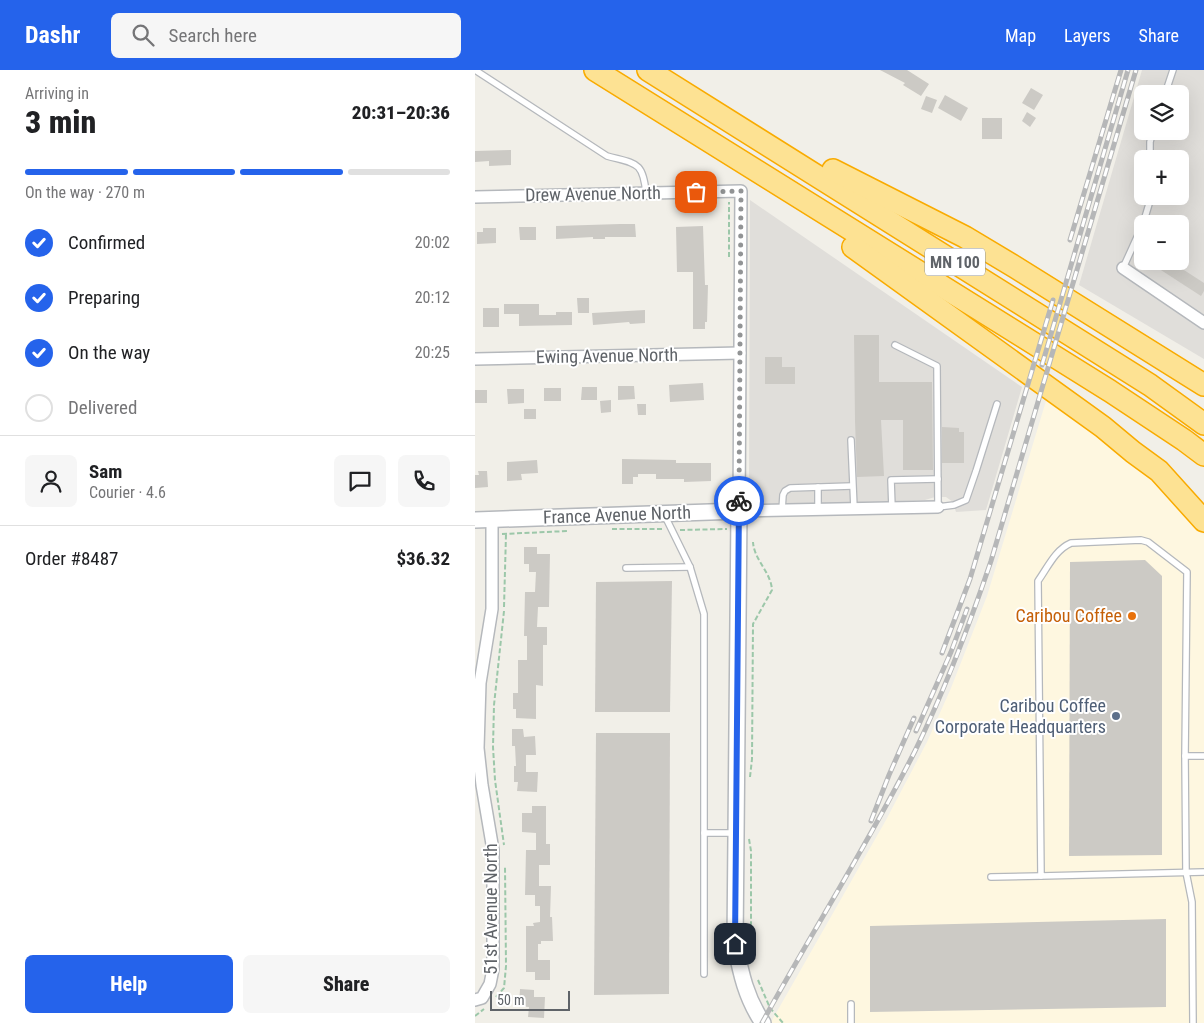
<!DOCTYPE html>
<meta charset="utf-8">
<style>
body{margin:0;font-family:"Roboto Condensed",sans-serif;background:#f6f6f6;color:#202124;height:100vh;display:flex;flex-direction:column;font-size:19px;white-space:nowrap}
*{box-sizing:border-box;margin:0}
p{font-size:16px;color:#757577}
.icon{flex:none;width:28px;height:28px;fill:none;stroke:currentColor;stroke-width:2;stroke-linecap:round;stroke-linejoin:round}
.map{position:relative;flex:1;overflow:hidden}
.details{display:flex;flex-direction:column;background:#fff;width:475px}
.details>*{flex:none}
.tools{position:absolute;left:659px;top:15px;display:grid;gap:10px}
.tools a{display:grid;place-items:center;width:55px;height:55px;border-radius:8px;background:#fff;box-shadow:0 5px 20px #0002;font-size:25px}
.scale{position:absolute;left:15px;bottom:12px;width:80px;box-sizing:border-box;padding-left:5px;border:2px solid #5f6368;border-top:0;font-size:14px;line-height:18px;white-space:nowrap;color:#5f6368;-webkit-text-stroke:4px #fff;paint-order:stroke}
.pin{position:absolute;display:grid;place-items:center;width:42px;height:42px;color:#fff;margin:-21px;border-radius:10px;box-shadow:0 2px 8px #0006}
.courier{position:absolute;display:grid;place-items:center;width:50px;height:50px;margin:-25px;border:4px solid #2563eb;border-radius:50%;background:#fff;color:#222;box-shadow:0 1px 6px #0007}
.summary em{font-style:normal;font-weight:800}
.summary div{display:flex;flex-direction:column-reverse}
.summary{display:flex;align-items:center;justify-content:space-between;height:85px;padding:0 25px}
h1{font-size:32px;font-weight:800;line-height:38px}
.bar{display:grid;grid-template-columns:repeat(4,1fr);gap:8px 5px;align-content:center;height:60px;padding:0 25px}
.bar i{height:6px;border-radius:4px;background:#e0e0e0}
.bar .active{background:#2563eb}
.bar p{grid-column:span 4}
.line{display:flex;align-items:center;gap:12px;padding:0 25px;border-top:1px solid #e0e0e0}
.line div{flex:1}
.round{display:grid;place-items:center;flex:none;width:52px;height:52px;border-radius:8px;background:#f6f6f6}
ol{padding:0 25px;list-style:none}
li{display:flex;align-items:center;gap:15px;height:55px}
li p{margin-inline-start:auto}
li .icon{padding:5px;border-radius:50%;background:#2563eb;color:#fff;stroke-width:4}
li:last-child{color:#757577}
li i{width:28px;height:28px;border:2px solid #e0e0e0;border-radius:50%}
.action{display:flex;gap:10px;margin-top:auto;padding:10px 25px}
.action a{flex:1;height:58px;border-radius:8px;background:#2563eb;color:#fff;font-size:20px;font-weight:800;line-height:58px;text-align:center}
.action a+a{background:#f6f6f6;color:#202124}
header{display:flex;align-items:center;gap:30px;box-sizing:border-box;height:70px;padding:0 25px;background:#2563eb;color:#fff}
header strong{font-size:24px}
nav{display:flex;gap:28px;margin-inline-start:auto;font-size:18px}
.search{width:350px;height:45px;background:#f6f6f6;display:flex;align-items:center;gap:12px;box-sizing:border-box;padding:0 18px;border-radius:8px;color:#757577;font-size:19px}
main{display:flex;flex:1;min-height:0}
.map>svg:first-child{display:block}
.commercial{fill:#fef7e0}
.industrial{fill:#e0deda;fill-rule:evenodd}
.building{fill:#cccac5}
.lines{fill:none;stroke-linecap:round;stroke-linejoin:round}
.service-casing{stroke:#b5b8bc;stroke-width:8}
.minor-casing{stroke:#b5b8bc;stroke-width:14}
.tertiary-casing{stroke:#b5b8bc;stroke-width:18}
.motorway-casing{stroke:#f9ab00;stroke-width:24}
.path{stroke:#9cc7a9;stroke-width:2;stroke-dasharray:5 2.5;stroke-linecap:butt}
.service{stroke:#fff;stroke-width:5.5}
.minor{stroke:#fff;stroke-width:11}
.tertiary{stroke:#fff;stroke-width:15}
.motorway{stroke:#fde293;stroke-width:21}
.rail-casing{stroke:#b6b7b8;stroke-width:5}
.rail{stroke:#fff;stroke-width:3;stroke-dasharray:9;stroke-linecap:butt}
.done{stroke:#929495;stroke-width:5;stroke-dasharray:0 9}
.route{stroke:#2563eb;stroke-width:6}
.food-dot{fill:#e8710a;stroke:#fff;stroke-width:2}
.service-dot{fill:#5c6f8a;stroke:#fff;stroke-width:2}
.labels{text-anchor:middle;stroke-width:4;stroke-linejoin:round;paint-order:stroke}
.shield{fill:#fff;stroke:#8f9295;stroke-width:1}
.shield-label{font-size:16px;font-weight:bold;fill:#5f6368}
.street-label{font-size:18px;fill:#5f6368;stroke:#fff}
.food-label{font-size:18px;fill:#c56008;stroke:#fff;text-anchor:end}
.service-label{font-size:18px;fill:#4e5e75;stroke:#fff;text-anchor:end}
</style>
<header>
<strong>Dashr</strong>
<div class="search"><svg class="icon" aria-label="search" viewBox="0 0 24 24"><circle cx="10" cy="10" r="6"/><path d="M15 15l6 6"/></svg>Search here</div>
<nav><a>Map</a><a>Layers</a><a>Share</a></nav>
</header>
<main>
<section class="details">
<div class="summary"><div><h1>3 min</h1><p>Arriving in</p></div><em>20:31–20:36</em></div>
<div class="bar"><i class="active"></i><i class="active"></i><i class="active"></i><i></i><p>On the way · 270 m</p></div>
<ol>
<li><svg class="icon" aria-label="check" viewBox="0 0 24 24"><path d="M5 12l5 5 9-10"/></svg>Confirmed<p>20:02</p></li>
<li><svg class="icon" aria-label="check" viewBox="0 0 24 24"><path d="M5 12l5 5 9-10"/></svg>Preparing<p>20:12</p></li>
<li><svg class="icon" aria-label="check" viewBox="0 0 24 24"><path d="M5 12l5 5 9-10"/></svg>On the way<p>20:25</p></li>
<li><i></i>Delivered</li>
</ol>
<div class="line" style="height:90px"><a class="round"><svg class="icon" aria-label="person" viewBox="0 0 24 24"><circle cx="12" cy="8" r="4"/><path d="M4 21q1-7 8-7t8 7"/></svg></a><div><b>Sam</b><p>Courier · 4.6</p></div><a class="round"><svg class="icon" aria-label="chat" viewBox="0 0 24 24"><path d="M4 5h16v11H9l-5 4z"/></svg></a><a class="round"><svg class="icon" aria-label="phone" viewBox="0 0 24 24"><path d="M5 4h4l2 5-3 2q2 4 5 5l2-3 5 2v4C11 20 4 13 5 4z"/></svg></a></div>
<div class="line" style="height:65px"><div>Order #8487</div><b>$36.32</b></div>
<div class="action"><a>Help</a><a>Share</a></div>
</section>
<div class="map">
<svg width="729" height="953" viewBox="0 0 729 953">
<rect width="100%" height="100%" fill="#f1efe8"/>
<!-- commercial -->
<polygon class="commercial" points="574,321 666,395 729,465 729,953 297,953 296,952 411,750 452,672 476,618 512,526"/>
<!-- industrial -->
<g class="industrial">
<path d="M667 0H729V289L604 215ZM668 24H705V61H668ZM668 89H705V126H668ZM668 154H705V191H668Z"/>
<polygon points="275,130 547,317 511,440 481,442 478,432 471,427 460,427 450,430 284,435 277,432 274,426"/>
</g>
<!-- building -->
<g class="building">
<polygon points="405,0 432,0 454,14 446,26 428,15 430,13"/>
<polygon points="556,18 568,25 559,40 547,33"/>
<polygon points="470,25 493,38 486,51 463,38"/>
<polygon points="451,26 462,30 457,43 446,39"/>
<polygon points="552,42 561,48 555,57 547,51"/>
<rect x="507" y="48" width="20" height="21"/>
<polygon points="36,80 36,95 14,96 14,91 0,92 0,81"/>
<polygon points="145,154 160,154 161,167 130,167 130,169 118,169 118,167 81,169 81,156"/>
<polygon points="228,156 230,215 233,215 232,252 230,252 230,259 218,259 218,202 202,202 201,157"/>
<polygon points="44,157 61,157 61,170 45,170"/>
<polygon points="8,158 21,158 21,173 2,174 2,162 8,162"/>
<polygon points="672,191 695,191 729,213 729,221 726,226"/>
<polygon points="102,228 114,228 114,243 103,243"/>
<polygon points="29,234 64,234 64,245 81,245 81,242 97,242 97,255 44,256 44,244 29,244"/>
<rect x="8" y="238" width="16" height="19"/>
<polygon points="170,240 170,253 155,254 154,252 118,255 117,243"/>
<polygon points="379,265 404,265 404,312 457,312 458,400 428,400 428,350 406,350 409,406 382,407 380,351"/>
<polygon points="290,287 307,287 307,297 320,297 320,314 290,314"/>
<polygon points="228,313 229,330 195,332 194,315"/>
<polygon points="143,316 159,316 160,329 143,330"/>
<polygon points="107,317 122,317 122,330 106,330"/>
<rect x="69" y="318" width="17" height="13"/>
<polygon points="32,319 49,319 49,333 33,334"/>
<rect x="0" y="320" width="12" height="13"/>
<polygon points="136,330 136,342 126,343 125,331"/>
<polygon points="162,334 171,334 171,345 163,345"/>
<rect x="49" y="339" width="12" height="10"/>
<polygon points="467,357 484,358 484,362 489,362 489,393 467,393"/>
<polygon points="147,389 201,390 201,393 236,393 236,411 209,412 209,409 181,409 181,404 163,404 163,407 158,407 158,414 147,414"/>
<polygon points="62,390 63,403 46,404 47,410 32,411 32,392"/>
<polygon points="3,401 12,401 13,417 0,418 0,405 4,405"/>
<polygon points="49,477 62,477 62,484 75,484 74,537 63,537 62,557 72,557 72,575 68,575 68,616 61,615 61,649 41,648 41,639 38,639 38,623 43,623 43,590 52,590 52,566 49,566 50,522 60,522 61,502 54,502 54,494 49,494"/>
<polygon points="670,490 687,506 687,785 594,786 595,492"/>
<polygon points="197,511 195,642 120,642 121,512"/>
<polygon points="37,659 48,659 49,667 60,666 61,685 51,685 51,702 63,702 62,722 42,721 43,712 39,712 39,696 41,696 40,676 37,676"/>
<polygon points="121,663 195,663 194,924 119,925"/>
<polygon points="57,736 71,736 71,774 75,774 75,795 64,795 64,816 76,816 75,847 77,847 78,871 66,871 66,874 63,874 63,890 75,890 75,910 60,910 60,902 51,902 51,856 59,856 58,853 65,852 65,836 60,836 60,825 50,825 51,780 61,780 61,763 47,762 47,743 57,743"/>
<polygon points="691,849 691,937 395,942 395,856"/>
<polygon points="45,919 59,920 59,927 70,927 69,948 53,947 54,937 44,936"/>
</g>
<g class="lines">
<defs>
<g id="service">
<path d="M0 0 132 86C161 94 168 91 171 123"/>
<polyline points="690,24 698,0"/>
<polyline points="675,89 675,72 678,61"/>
<polyline points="668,154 674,134 674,126"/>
<polyline points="648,198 668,154"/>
<polyline points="420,275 462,296 463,437 479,435 491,430 501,401 522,334"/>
<polyline points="376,370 379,438"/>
<polyline points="343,417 343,439"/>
<polyline points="417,438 416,410 463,409"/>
<polyline points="307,440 308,425 310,421 315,418 377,416"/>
<polyline points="189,444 215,497 229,544 229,904"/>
<polyline points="151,498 215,497"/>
<polyline points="710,686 711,802 717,832 718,953"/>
<path d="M729 686H710L712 502 673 472 666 470 596 473C580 480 573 497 563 511L566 806 729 802"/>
<polyline points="229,763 260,763"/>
<polyline points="516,807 566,806"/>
<polyline points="376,934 376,953"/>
</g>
<g id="minor">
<polyline points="0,127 266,121 264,441 463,437"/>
<polyline points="648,198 729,253"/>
<polyline points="0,289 265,283"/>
<polyline points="0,930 7,928 15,914 18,899 18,780 7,715 3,678 5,613 17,539 17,450"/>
</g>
<path id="tertiary" d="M0 450 264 441 260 874C266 904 271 928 288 953"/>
<g id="motorway">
<polyline points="120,0 635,321 709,370 729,385"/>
<polyline points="173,0 675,315 729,354"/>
<polyline points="358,100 490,167 540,197 729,315"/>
<polyline points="378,177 628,357 658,382 684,401 729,451"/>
</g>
</defs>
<!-- service casing -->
<use href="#service" class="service-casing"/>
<!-- minor casing -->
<use href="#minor" class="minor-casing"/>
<!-- tertiary casing -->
<use href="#tertiary" class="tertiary-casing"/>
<!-- motorway casing -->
<use href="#motorway" class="motorway-casing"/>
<!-- path -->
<g class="path">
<polyline points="254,187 254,132"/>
<polyline points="137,459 187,459"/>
<polyline points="205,460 252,459"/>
<polyline points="27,464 93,461"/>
<polyline points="29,537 31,464"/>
<polyline points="29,541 19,635 18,677 20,710 29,775"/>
<path d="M275 707 277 689 278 554 297 520C296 502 279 490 278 472"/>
<polyline points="274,769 276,781 276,876 278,891"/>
<polyline points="283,910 295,938 308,953"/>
<polyline points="21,927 29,918 31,896 30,797"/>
<polyline points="0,946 9,939"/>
</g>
<!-- service -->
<use href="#service" class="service"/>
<!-- minor -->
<use href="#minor" class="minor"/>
<!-- tertiary -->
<use href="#tertiary" class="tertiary"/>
<!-- motorway -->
<use href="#motorway" class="motorway"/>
<defs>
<g id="rail">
<polyline points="595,170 646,0"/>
<polyline points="567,295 653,0"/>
<polyline points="467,583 495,509 578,230"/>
<polyline points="441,661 476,582 492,539"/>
<polyline points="396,751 414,705 439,648"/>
<path d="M287 953C337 862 393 774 440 681 470 620 494 556 516 491L661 0"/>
</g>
</defs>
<!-- rail casing -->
<use href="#rail" class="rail-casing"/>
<!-- rail -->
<use href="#rail" class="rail"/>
</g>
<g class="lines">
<!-- done -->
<polyline class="done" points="221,122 266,121 264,431"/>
<!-- route -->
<polyline class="route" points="260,874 264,431"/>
</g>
<!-- markers -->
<circle class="food-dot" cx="657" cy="546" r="5"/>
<circle class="service-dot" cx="641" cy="646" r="5"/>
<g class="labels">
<!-- shield labels -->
<rect class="shield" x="450" y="178.5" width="60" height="27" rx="4"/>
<g class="shield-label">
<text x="480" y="198">MN 100</text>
</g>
<!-- street labels -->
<g class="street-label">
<text transform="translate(118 124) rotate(-1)" y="6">Drew Avenue North</text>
<text transform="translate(132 286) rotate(-1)" y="6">Ewing Avenue North</text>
<text transform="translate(142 445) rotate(-2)" y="6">France Avenue North</text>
<text transform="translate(16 839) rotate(-90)" y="6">51st Avenue North</text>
</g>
<!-- food labels -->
<g class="food-label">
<text x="647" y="552">Caribou Coffee</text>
</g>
<!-- service labels -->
<g class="service-label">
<text x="631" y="642">Caribou Coffee<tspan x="631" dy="21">Corporate Headquarters</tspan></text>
</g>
</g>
</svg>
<div class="tools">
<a><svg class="icon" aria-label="layers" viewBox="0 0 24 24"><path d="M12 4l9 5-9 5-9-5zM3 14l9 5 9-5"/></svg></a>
<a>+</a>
<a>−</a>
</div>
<div class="scale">50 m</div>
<div class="pin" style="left:221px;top:122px;background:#ea580c"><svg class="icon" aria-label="bag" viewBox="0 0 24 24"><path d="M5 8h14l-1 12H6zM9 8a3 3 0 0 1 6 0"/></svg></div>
<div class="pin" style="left:260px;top:874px;background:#1f2937"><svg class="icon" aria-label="home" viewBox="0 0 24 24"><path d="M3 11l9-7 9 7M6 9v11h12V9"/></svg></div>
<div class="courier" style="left:264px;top:431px"><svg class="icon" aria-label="bike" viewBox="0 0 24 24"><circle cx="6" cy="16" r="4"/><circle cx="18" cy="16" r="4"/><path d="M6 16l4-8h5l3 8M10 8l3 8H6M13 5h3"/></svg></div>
</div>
</main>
